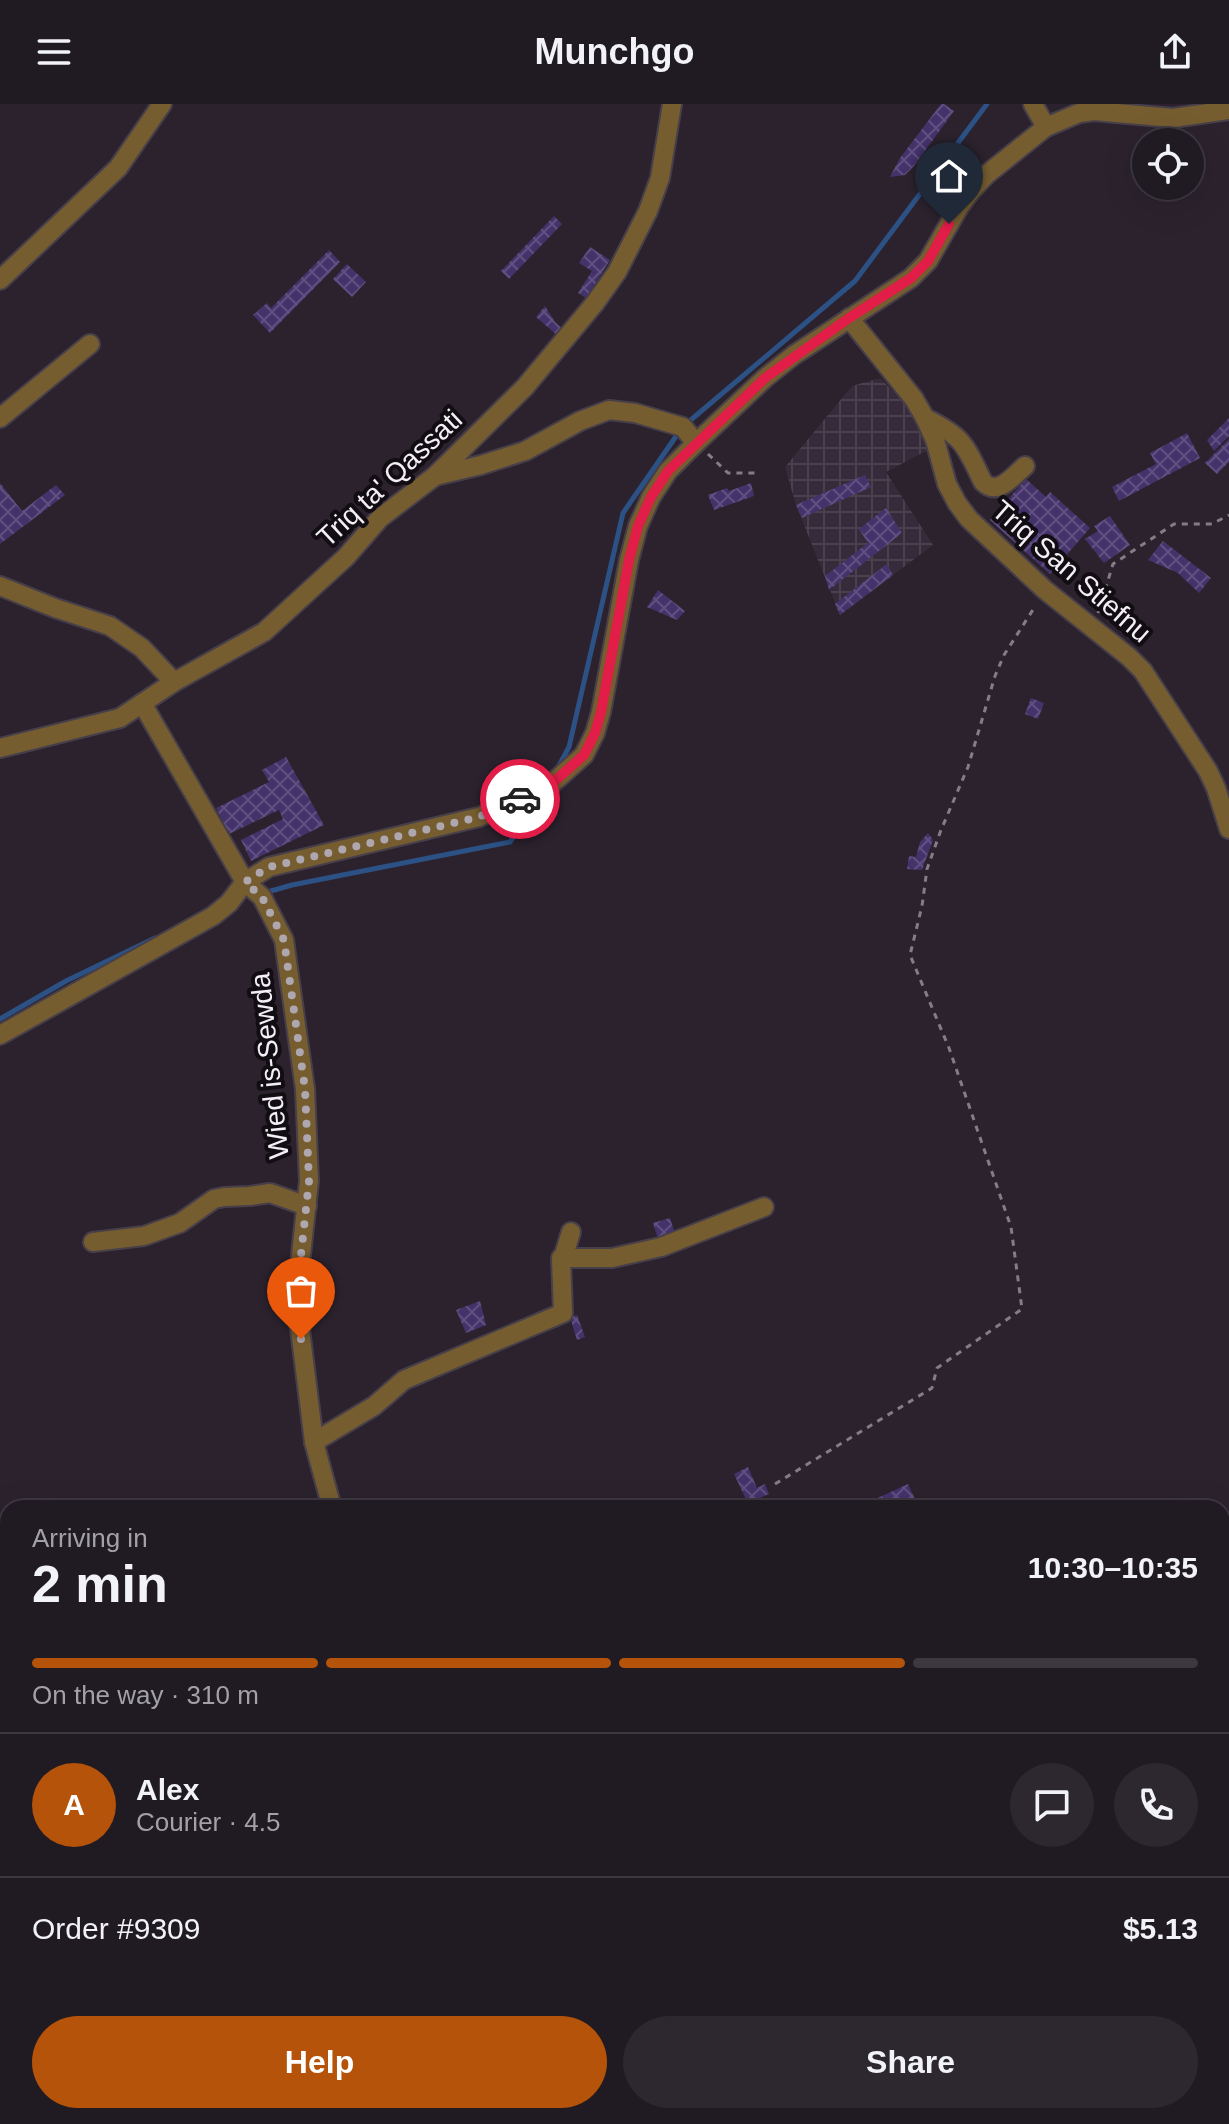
<!DOCTYPE html>
<meta charset="utf-8">
<style>
body{margin:0;font-family:Arial,sans-serif;background:#2d272f;color:#f1f3f6;height:100vh;display:flex;flex-direction:column;font-size:30px;white-space:nowrap}
*{box-sizing:border-box;margin:0}
p{font-size:26px;color:#a2a1a5}
.icon{flex:none;width:44px;height:44px;fill:none;stroke:currentColor;stroke-width:2;stroke-linecap:round;stroke-linejoin:round}
.map{position:relative;flex:1;overflow:hidden}
.details{position:absolute;left:0px;top:1396px;width:1230px;height:624px;display:flex;flex-direction:column;background:#201a22;border-radius:24px 24px 0 0;box-shadow:0 8px 32px #0002,0 0 0 2px #3d3840}
.details>*{flex:none}
.controls{position:absolute;left:1132px;top:24px;display:grid;gap:16px}
.controls a{display:grid;place-items:center;width:72px;height:72px;border-radius:50%;background:#201a22;box-shadow:0 8px 32px #0002,0 0 0 2px #3d3840;font-size:40px}
.pin{position:absolute;display:grid;place-items:center;width:68px;height:68px;color:#fff;margin:-82px -34px;border-radius:50% 50% 50% 0;rotate:-45deg;box-shadow:0 0 8px #0007}
.pin .icon{rotate:45deg}
.courier{position:absolute;display:grid;place-items:center;width:80px;height:80px;margin:-40px;border:6px solid #e11d48;border-radius:50%;background:#fff;color:#222;box-shadow:0 2px 10px #0007}
.head em{font-style:normal;font-weight:600}
.head div{display:flex;flex-direction:column-reverse}
.head{display:flex;align-items:center;justify-content:space-between;height:136px;padding:0 32px}
h1{font-size:52px;font-weight:600;line-height:60px}
.bar{display:grid;grid-template-columns:repeat(4,1fr);gap:12px 8px;align-content:center;height:96px;padding:0 32px}
.bar i{height:10px;border-radius:6px;background:#3d3840}
.bar .current{background:#b45309}
.bar p{grid-column:span 4}
.line{display:flex;align-items:center;gap:20px;padding:0 32px;border-top:2px solid #3d3840}
.line div{flex:1}
.round{display:grid;place-items:center;flex:none;width:84px;height:84px;border-radius:42px;background:#2d272f}
.primary-button{display:flex;gap:16px;margin-top:auto;padding:16px 32px}
.primary-button a{flex:1;height:92px;border-radius:48px;background:#b45309;color:#fff;font-size:32px;font-weight:600;line-height:92px;text-align:center}
.primary-button a+a{background:#2d272f;color:#f1f3f6}
header{display:flex;justify-content:space-between;align-items:center;height:104px;padding:0 32px;background:#201a22;font-size:36px;font-weight:600}
.map>svg:first-child{display:block}
.industrial{fill:url(#industrial-grid)}
.lines{fill:none;stroke-linecap:round;stroke-linejoin:round}
.stream{stroke:#2c5185;stroke-width:5}
.building{fill:url(#building-cross-hatch)}
.minor-casing{stroke:#473f49;stroke-width:22}
.path{stroke:#847c86;stroke-width:3;stroke-dasharray:6 6;stroke-linecap:butt}
.minor{stroke:#765d30;stroke-width:18}
.done{stroke:#aea7b0;stroke-width:8;stroke-dasharray:0 14.4}
.route{stroke:#e11d48;stroke-width:10}
.labels{text-anchor:middle;stroke-width:8;stroke-linejoin:round;paint-order:stroke}
.street-label{font-size:28px;fill:#f4eef6;stroke:#110d12}
</style>
<header><svg class="icon" aria-label="menu" viewBox="0 0 24 24"><path d="M4 6h16M4 12h16M4 18h16"/></svg>Munchgo<svg class="icon" aria-label="share" viewBox="0 0 24 24"><path d="M12 15V3M7 8l5-5 5 5M5 13v7h14v-7"/></svg></header>
<div class="map">
<svg width="1229" height="2020" viewBox="0 0 1229 2020">
<defs>
<pattern id="industrial-grid" width="8" height="8" patternUnits="userSpaceOnUse" patternTransform="scale(2)"><rect width="8" height="8" fill="#372b3b"/><path d="M0 4h8M4 0v8" fill="none" stroke="#4b404e"/></pattern>
<pattern id="building-cross-hatch" width="8" height="8" patternUnits="userSpaceOnUse" patternTransform="scale(2)"><rect width="8" height="8" fill="#44326b"/><path d="M0 0l8 8M0 8l8-8" fill="none" stroke="#605081"/></pattern>
</defs>
<rect width="100%" height="100%" fill="#2b222d"/>
<!-- industrial -->
<polygon class="industrial" points="880,274 907,301 930,345 886,368 933,441 840,511 796,401 785,363 852,282"/>
<g class="lines">
<!-- stream -->
<g class="stream">
<polyline points="686,320 855,177 987,0"/>
<polyline points="556,667 569,643 623,409 679,328"/>
<polyline points="264,789 292,781 510,738 541,693"/>
<polyline points="0,915 66,877 155,834"/>
</g>
</g>
<!-- building -->
<g class="building">
<polygon points="941,0 944,0 954,7 914,62 905,71 890,73 900,54"/>
<polygon points="554,112 562,120 509,175 501,167"/>
<polygon points="590,143 610,156 586,194 578,189 592,167 579,159"/>
<polygon points="329,146 340,158 270,229 253,211 267,199 271,204"/>
<polygon points="347,160 366,178 352,193 333,175"/>
<polygon points="545,202 555,218 565,227 559,233 536,213"/>
<polygon points="1229,314 1229,332 1214,347 1207,336"/>
<polygon points="1187,329 1200,354 1119,397 1112,383 1156,360 1150,349"/>
<polygon points="1229,335 1229,358 1217,370 1205,359"/>
<polygon points="865,371 871,383 802,414 796,401"/>
<polygon points="1026,375 1046,393 1050,388 1090,424 1050,470 990,416"/>
<polygon points="0,379 22,407 56,381 65,391 0,440"/>
<polygon points="751,379 754,392 714,406 708,391 727,384 729,387"/>
<polygon points="886,404 902,429 829,486 825,472 868,439 859,425"/>
<polygon points="1110,412 1130,441 1104,459 1085,435 1098,427 1094,422"/>
<polygon points="1163,437 1211,474 1199,489 1178,469 1148,456"/>
<polygon points="887,460 893,471 840,511 835,500"/>
<polygon points="658,486 685,507 677,516 647,503"/>
<polygon points="1031,594 1044,599 1038,615 1025,610"/>
<polygon points="286,653 324,721 251,757 241,736 283,715 279,706 229,730 216,704 269,678 262,666"/>
<polygon points="928,729 933,736 922,766 907,765 909,752 916,753 920,738"/>
<polygon points="670,1114 675,1130 658,1135 653,1119"/>
<polygon points="480,1197 486,1221 466,1229 456,1206"/>
<polygon points="577,1211 585,1233 577,1236 570,1213"/>
<polygon points="748,1363 757,1384 765,1380 769,1390 760,1394 765,1404 750,1404 734,1370"/>
<polygon points="908,1380 919,1404 856,1404"/>
</g>
<g class="lines">
<defs>
<g id="minor">
<polyline points="1033,0 1046,23"/>
<polyline points="0,176 118,64 162,0"/>
<polyline points="849,214 914,295 925,314 935,336 947,380 957,399 969,415 1045,486 1129,553 1143,567 1208,667 1216,684 1229,725"/>
<polyline points="0,314 90,240"/>
<path d="M925 314C964 333 965 341 983 378 998 393 1013 372 1025 362"/>
<polyline points="435,372 481,361 525,347 580,317 609,306 635,309 683,323 696,339"/>
<polyline points="0,482 55,504 110,522 142,544 174,578"/>
<polyline points="142,599 245,778 262,793 284,836 305,985 309,1077 297,1188 298,1209 314,1338 332,1404"/>
<polyline points="0,644 120,614 174,578 264,528 346,453 380,414 435,372 525,283 595,199 617,168 648,107 660,74 672,0"/>
<polyline points="0,931 213,812 229,799 245,778 269,763 479,713 548,683 584,651 595,629 601,608 629,456 638,422 651,393 668,367 696,339 765,274 794,251 911,174 928,157 959,103 971,87 986,71 1046,23 1079,9 1094,7 1173,14 1229,6"/>
<polyline points="93,1138 144,1132 180,1119 214,1095 224,1093 250,1092 270,1089 307,1102"/>
<polyline points="563,1154 571,1128"/>
<polyline points="314,1338 374,1302 404,1276 563,1209 561,1154 612,1154 661,1143 764,1103"/>
<polyline points="1222,1645 1229,1646"/>
<polyline points="0,1922 8,1926"/>
<polyline points="1222,1936 1229,1926"/>
<polyline points="143,2012 147,2020"/>
<polyline points="326,2020 342,2018"/>
<polyline points="1173,2020 1177,2012"/>
</g>
</defs>
<!-- minor casing -->
<use href="#minor" class="minor-casing"/>
<!-- path -->
<g class="path">
<polyline points="708,350 728,369 755,369"/>
<polyline points="1098,509 1113,460 1174,420 1212,420 1229,411"/>
<polyline points="775,1380 932,1284 937,1264 1022,1205 1011,1123 949,944 910,851 922,802 927,765 941,726 968,663 995,572 1004,551 1036,501"/>
</g>
<!-- minor -->
<use href="#minor" class="minor"/>
</g>
<g class="lines">
<!-- done -->
<polyline class="done" points="301,1235 297,1188 309,1077 305,985 284,836 262,793 245,778 269,763 479,713 520,695"/>
<!-- route -->
<polyline class="route" points="520,695 548,683 584,651 595,629 601,608 629,456 638,422 651,393 668,367 765,274 849,214 911,174 928,157 949,120"/>
</g>
<g class="labels">
<!-- street labels -->
<g class="street-label">
<text transform="translate(389 374) rotate(-43)" y="10">Triq ta' Qassati</text>
<text transform="translate(1072 467) rotate(41)" y="10">Triq San Stiefnu</text>
<text transform="translate(269 962) rotate(-96)" y="10">Wied is-Sewda</text>
</g>
</g>
</svg>
<div class="controls">
<a><svg class="icon" aria-label="locate" viewBox="0 0 24 24"><circle cx="12" cy="12" r="6"/><path d="M12 2v4M12 18v4M2 12h4M18 12h4"/></svg></a>
</div>
<div class="pin" style="left:301px;top:1235px;background:#ea580c"><svg class="icon" aria-label="bag" viewBox="0 0 24 24"><path d="M5 8h14l-1 12H6zM9 8a3 3 0 0 1 6 0"/></svg></div>
<div class="pin" style="left:949px;top:120px;background:#1f2937"><svg class="icon" aria-label="home" viewBox="0 0 24 24"><path d="M3 11l9-7 9 7M6 9v11h12V9"/></svg></div>
<div class="courier" style="left:520px;top:695px"><svg class="icon" aria-label="car" viewBox="0 0 24 24"><path d="M5 17H2v-5l4-1 3-4h7l3 4 3 1v5h-3M9 17h6M6 11h13"/><circle cx="7" cy="17" r="2"/><circle cx="17" cy="17" r="2"/></svg></div>
<section class="details">
<div class="head"><div><h1>2 min</h1><p>Arriving in</p></div><em>10:30–10:35</em></div>
<div class="bar"><i class="current"></i><i class="current"></i><i class="current"></i><i></i><p>On the way · 310 m</p></div>
<div class="line" style="height:144px"><b class="round" style="background:#b45309;color:#fff">A</b><div><b>Alex</b><p>Courier · 4.5</p></div><a class="round"><svg class="icon" aria-label="chat" viewBox="0 0 24 24"><path d="M4 5h16v11H9l-5 4z"/></svg></a><a class="round"><svg class="icon" aria-label="phone" viewBox="0 0 24 24"><path d="M5 4h4l2 5-3 2q2 4 5 5l2-3 5 2v4C11 20 4 13 5 4z"/></svg></a></div>
<div class="line" style="height:104px"><div>Order #9309</div><b>$5.13</b></div>
<div class="primary-button"><a>Help</a><a>Share</a></div>
</section>
</div>
